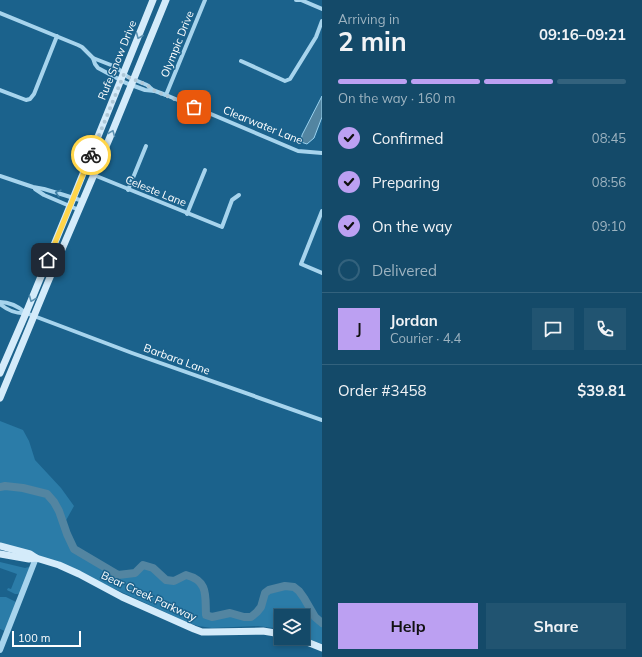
<!DOCTYPE html>
<meta charset="utf-8">
<style>
body{margin:0;font-family:Mulish,sans-serif;background:#215471;color:#f1f3f6;height:100vh;display:flex;flex-direction:column;font-size:15px;white-space:nowrap}
*{box-sizing:border-box;margin:0}
p{font-size:13px;color:#9db3c0}
.icon{flex:none;width:22px;height:22px;fill:none;stroke:currentColor;stroke-width:2;stroke-linecap:round;stroke-linejoin:round}
.map{position:relative;flex:1;overflow:hidden}
.drawer{display:flex;flex-direction:column;background:#144a69;width:320px}
.drawer>*{flex:none}
.buttons{position:absolute;left:274px;top:609px;display:grid;gap:8px}
.buttons a{display:grid;place-items:center;width:36px;height:36px;border-radius:0px;background:#144a69;box-shadow:0 2px 6px #0003,0 0 0 1px #33627d;font-size:20px}
.scale{position:absolute;left:12px;bottom:10px;width:69px;box-sizing:border-box;padding-left:4px;border:2px solid #fff;border-top:0;font-size:11px;line-height:14px;white-space:nowrap;color:#fff;-webkit-text-stroke:3px #1b628c;paint-order:stroke}
.pin{position:absolute;display:grid;place-items:center;width:34px;height:34px;color:#fff;margin:-17px;border-radius:8px;box-shadow:0 2px 6px #0006}
.courier{position:absolute;display:grid;place-items:center;width:40px;height:40px;margin:-20px;border:3px solid #ffd54a;border-radius:50%;background:#fff;color:#222;box-shadow:0 1px 5px #0007}
.summary em{font-style:normal;font-weight:700}
.summary div{display:flex;flex-direction:column-reverse}
.summary{display:flex;align-items:center;justify-content:space-between;height:68px;padding:0 16px}
h1{font-size:26px;font-weight:700;line-height:30px}
.bar{display:grid;grid-template-columns:repeat(4,1fr);gap:6px 4px;align-content:center;height:48px;padding:0 16px}
.bar i{height:5px;border-radius:3px;background:#33627d}
.bar .selected{background:#bca0f2}
.bar p{grid-column:span 4}
.line{display:flex;align-items:center;gap:10px;padding:0 16px;border-top:1px solid #33627d}
.line div{flex:1}
.round{display:grid;place-items:center;flex:none;width:42px;height:42px;border-radius:0px;background:#215471}
ol{padding:0 16px;list-style:none}
li{display:flex;align-items:center;gap:12px;height:44px}
li p{margin-inline-start:auto}
li .icon{padding:4px;border-radius:50%;background:#bca0f2;color:#111;stroke-width:4}
li:last-child{color:#9db3c0}
li i{width:22px;height:22px;border:2px solid #33627d;border-radius:50%}
.primary-button{display:flex;gap:8px;margin-top:auto;padding:8px 16px}
.primary-button a{flex:1;height:46px;border-radius:0px;background:#bca0f2;color:#111;font-size:16px;font-weight:700;line-height:46px;text-align:center}
.primary-button a+a{background:#215471;color:#f1f3f6}
main{display:flex;flex:1;min-height:0}
.map>svg:first-child{display:block}
.green{fill:#2b7ca8}
.water{fill:#5385a1;stroke:#9ad2ef}
.lines{fill:none;stroke-linecap:round;stroke-linejoin:round}
.river{stroke:#5385a1;stroke-width:8}
.minor{stroke:#a7d4ed;stroke-width:4}
.tertiary{stroke:#a7d4ed;stroke-width:6}
.secondary{stroke:#d4ebfa;stroke-width:7}
.oneway{stroke:#5c92b2}
.oneway2{stroke:#3e7ea4}
.done{stroke:#afc8d7;stroke-width:4;stroke-dasharray:0 7.2}
.route{stroke:#ffd54a;stroke-width:5}
.labels{text-anchor:middle;stroke-width:3;stroke-linejoin:round;paint-order:stroke}
.street-label{font-size:11px;fill:#fff;stroke:#1b628c}
</style>
<main>
<div class="map">
<svg width="322" height="657" viewBox="0 0 322 657">
<rect width="100%" height="100%" fill="#1b628c"/>
<!-- green -->
<g class="green">
<path d="M0 421 23 430 29 441 35 460 61 488 74 506 64 524 74 549 118 575 135 573 143 565 153 568 166 580 174 581 186 575C208 581 205 595 206 615L212 617 230 613 244 617H251L257 612 261 607 265 593 269 590 285 586 294 587C305 597 311 612 322 623V644L303 637V616H281V629L258 626 212 628 198 626 189 623 104 584 0 544Z"/>
<polygon points="0,562 25,568 29,567 29,569 21,592 18,594 15,594 7,590 8,588 11,589 17,574 0,568"/>
<polygon points="0,597 6,597 16,602 5,631 0,629"/>
</g>
<!-- water -->
<polygon class="water" points="322,96 322,117 314,138 307,144 301,142 302,135"/>
<g class="lines">
<!-- river -->
<path class="river" d="M0 487 5 486 23 488 47 494 54 502 59 511 67 534 74 549 118 575 135 573 143 565 153 568 166 580 174 581 186 575C209 581 205 596 206 615L212 617 230 613 244 617H251L257 612 261 607 265 593 269 590 285 586 294 587 299 591 304 598 315 617 322 623"/>
<!-- minor -->
<g class="minor">
<polyline points="296,0 301,0 322,9"/>
<polyline points="0,13 78,45 82,47 93,58 116,67 128,77 147,85 154,91"/>
<polyline points="93,58 95,64 98,68 126,83 145,90 155,91 166,95 298,151 322,153"/>
<polyline points="241,61 285,81 290,79 316,37 322,21"/>
<polyline points="0,90 26,100 30,99 34,94 57,36"/>
<polyline points="166,95 205,0"/>
<polyline points="84,171 222,227 232,200 239,195"/>
<polyline points="0,176 33,187 44,189 64,195 83,201"/>
<polyline points="35,189 44,195 79,210"/>
<polyline points="128,190 146,146"/>
<polyline points="322,211 301,264 322,273"/>
<polyline points="187,214 205,170"/>
<path d="M0 302C9 302 19 307 26 313L132 353 322 420"/>
<path d="M0 304C7 310 17 314 26 313"/>
</g>
<!-- tertiary -->
<polyline class="tertiary" points="0,650 36,558"/>
<!-- secondary -->
<g class="secondary">
<polyline points="0,373 26,313 72,201 153,0"/>
<polyline points="0,398 48,282 110,137 166,0"/>
<polyline points="0,546 30,554 36,558 59,565 79,574 122,597 194,629 202,632 208,632 263,631 281,634"/>
<polyline points="0,554 29,559 36,558"/>
<polyline points="297,638 322,648"/>
</g>
</g>
<!-- one-way arrows -->
<defs><path id="oneway-chevron" d="M-2-3.5L2.5 0L-2 3.5" fill="none" stroke-width="1.6" stroke-linecap="round" stroke-linejoin="round"/></defs>
<g class="oneway">
<use href="#oneway-chevron" transform="translate(139 36) rotate(112)"/>
<use href="#oneway-chevron" transform="translate(112 133) rotate(-68)"/>
<use href="#oneway-chevron" transform="translate(32 299) rotate(112)"/>
</g>
<use class="oneway2" href="#oneway-chevron" transform="translate(58 193) rotate(-164)"/>
<g class="lines">
<!-- done -->
<polyline class="done" points="91,155 124,74 128,77 147,85 155,91 194,107"/>
<!-- route -->
<polyline class="route" points="48,260 91,155"/>
</g>
<g class="labels">
<!-- street labels -->
<g class="street-label">
<text transform="translate(177 44) rotate(-68)" y="4">Olympic Drive</text>
<text transform="translate(117 60) rotate(-68)" y="4">Rufe Snow Drive</text>
<text transform="translate(263 125) rotate(22)" y="4">Clearwater Lane</text>
<text transform="translate(156 191) rotate(22)" y="4">Celeste Lane</text>
<text transform="translate(177 359) rotate(20)" y="4">Barbara Lane</text>
<text transform="translate(149 596) rotate(25)" y="4">Bear Creek Parkway</text>
</g>
</g>
</svg>
<div class="buttons">
<a><svg class="icon" aria-label="layers" viewBox="0 0 24 24"><path d="M12 4l9 5-9 5-9-5zM3 14l9 5 9-5"/></svg></a>
</div>
<div class="scale">100 m</div>
<div class="pin" style="left:194px;top:107px;background:#ea580c"><svg class="icon" aria-label="bag" viewBox="0 0 24 24"><path d="M5 8h14l-1 12H6zM9 8a3 3 0 0 1 6 0"/></svg></div>
<div class="pin" style="left:48px;top:260px;background:#1f2937"><svg class="icon" aria-label="home" viewBox="0 0 24 24"><path d="M3 11l9-7 9 7M6 9v11h12V9"/></svg></div>
<div class="courier" style="left:91px;top:155px"><svg class="icon" aria-label="bike" viewBox="0 0 24 24"><circle cx="6" cy="16" r="4"/><circle cx="18" cy="16" r="4"/><path d="M6 16l4-8h5l3 8M10 8l3 8H6M13 5h3"/></svg></div>
</div>
<section class="drawer">
<div class="summary"><div><h1>2 min</h1><p>Arriving in</p></div><em>09:16–09:21</em></div>
<div class="bar"><i class="selected"></i><i class="selected"></i><i class="selected"></i><i></i><p>On the way · 160 m</p></div>
<ol>
<li><svg class="icon" aria-label="check" viewBox="0 0 24 24"><path d="M5 12l5 5 9-10"/></svg>Confirmed<p>08:45</p></li>
<li><svg class="icon" aria-label="check" viewBox="0 0 24 24"><path d="M5 12l5 5 9-10"/></svg>Preparing<p>08:56</p></li>
<li><svg class="icon" aria-label="check" viewBox="0 0 24 24"><path d="M5 12l5 5 9-10"/></svg>On the way<p>09:10</p></li>
<li><i></i>Delivered</li>
</ol>
<div class="line" style="height:72px"><b class="round" style="background:#bca0f2;color:#111">J</b><div><b>Jordan</b><p>Courier · 4.4</p></div><a class="round"><svg class="icon" aria-label="chat" viewBox="0 0 24 24"><path d="M4 5h16v11H9l-5 4z"/></svg></a><a class="round"><svg class="icon" aria-label="phone" viewBox="0 0 24 24"><path d="M5 4h4l2 5-3 2q2 4 5 5l2-3 5 2v4C11 20 4 13 5 4z"/></svg></a></div>
<div class="line" style="height:52px"><div>Order #3458</div><b>$39.81</b></div>
<div class="primary-button"><a>Help</a><a>Share</a></div>
</section>
</main>
